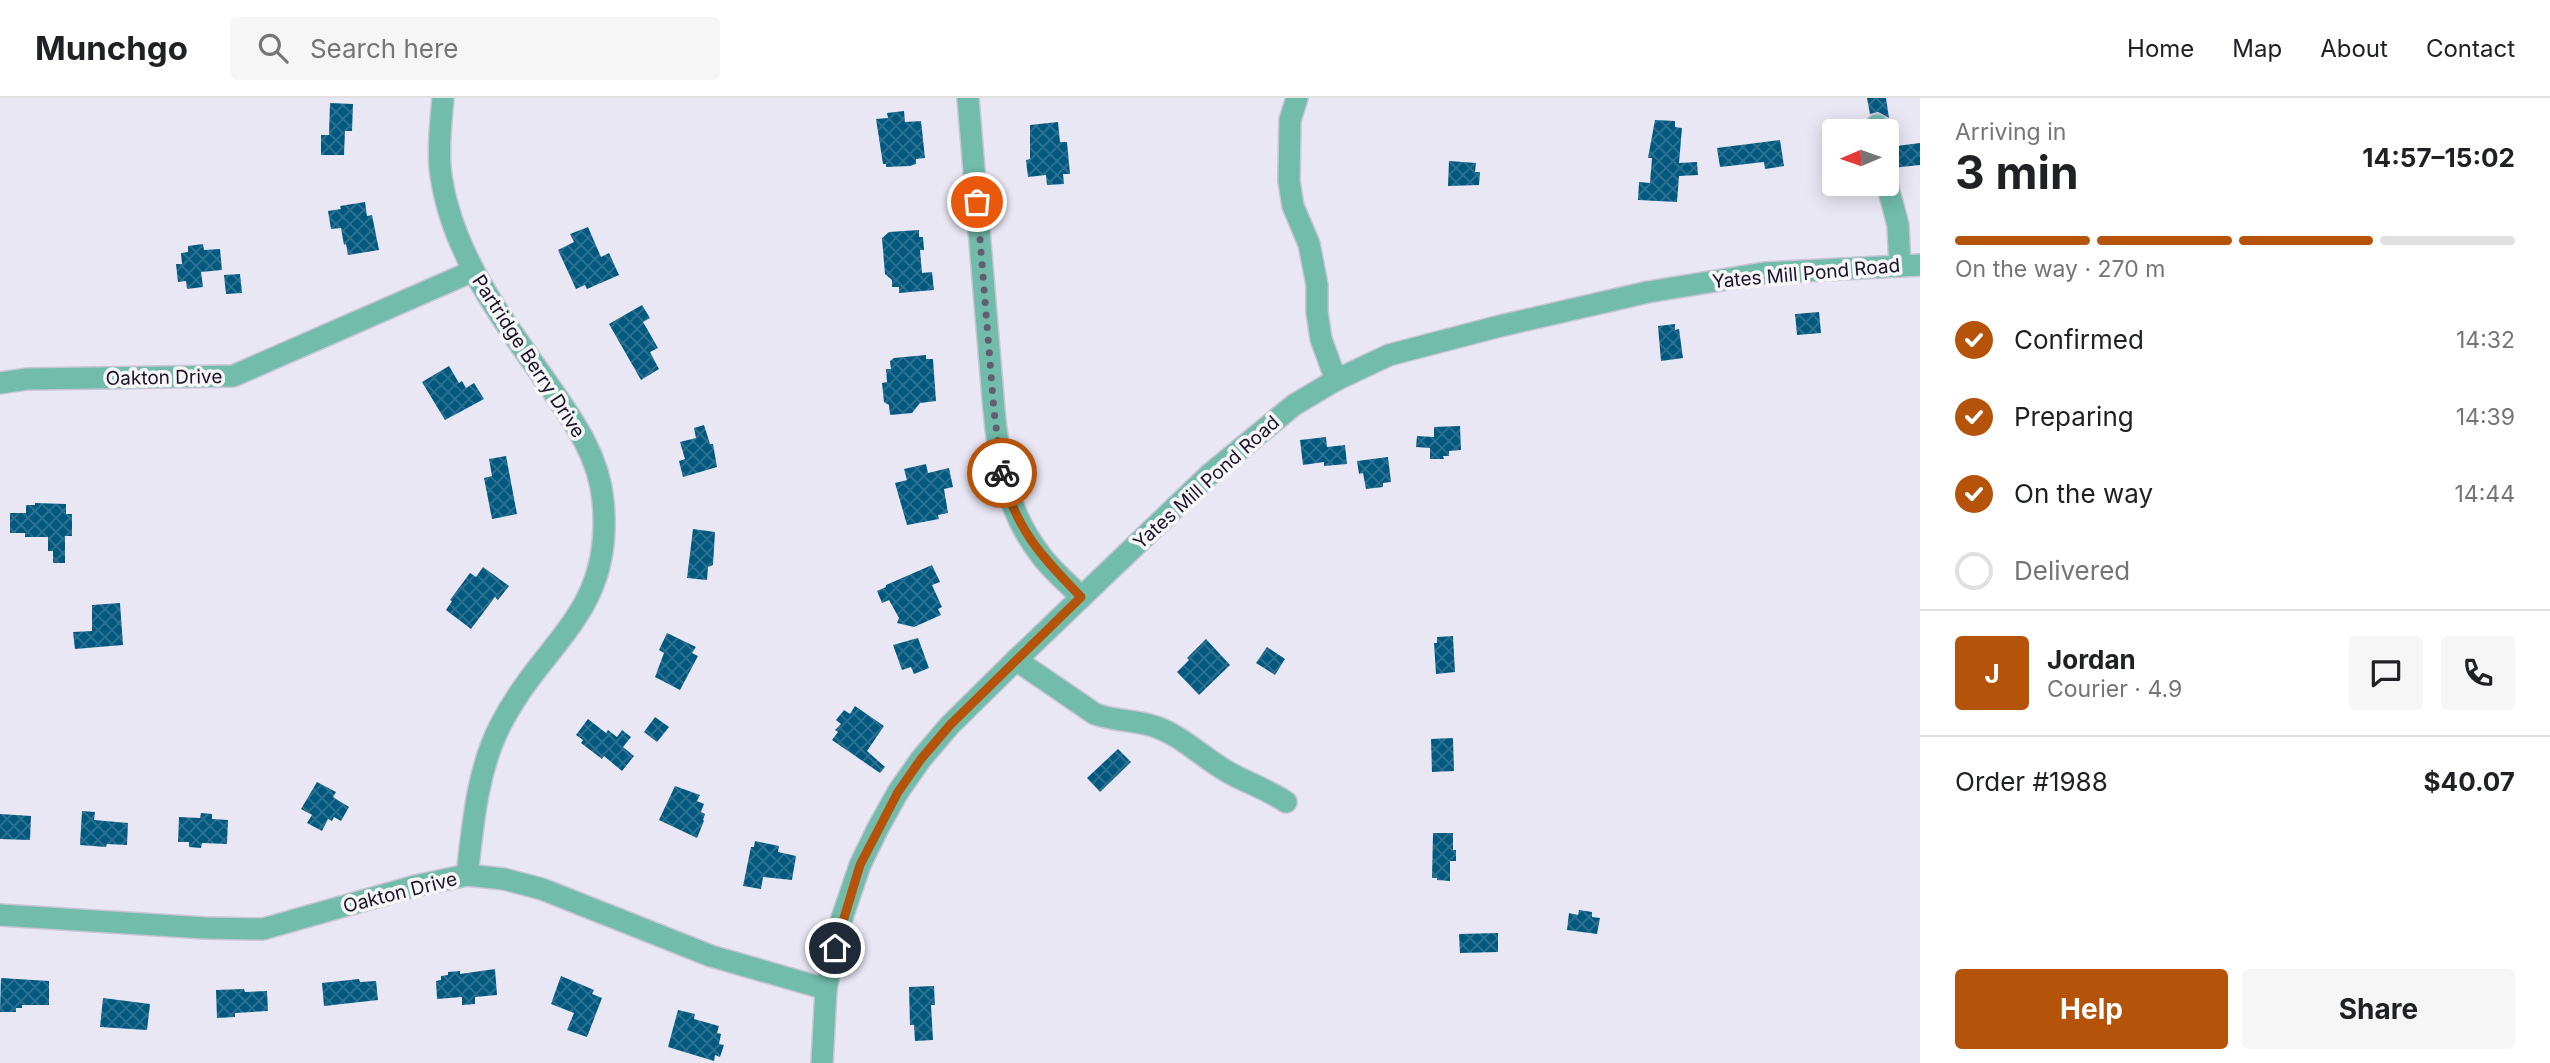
<!DOCTYPE html>
<meta charset="utf-8">
<style>
body{margin:0;font-family:Inter,sans-serif;background:#f6f6f6;color:#202124;height:100vh;display:flex;flex-direction:column;font-size:26px;white-space:nowrap}
*{box-sizing:border-box;margin:0}
p{font-size:23px;color:#757577}
.icon{flex:none;width:38px;height:38px;fill:none;stroke:currentColor;stroke-width:2;stroke-linecap:round;stroke-linejoin:round}
.map{position:relative;flex:1;overflow:hidden}
.drawer{display:flex;flex-direction:column;background:#fff;width:630px}
.drawer>*{flex:none}
.needle{width:46px;rotate:268deg}
.fabs{position:absolute;left:1822px;top:21px;display:grid;gap:14px}
.fabs a{display:grid;place-items:center;width:77px;height:77px;border-radius:7px;background:#fff;box-shadow:0 4px 18px #0003;font-size:35px}
.pin{position:absolute;display:grid;place-items:center;width:60px;height:60px;color:#fff;margin:-30px;border:4px solid #fff;border-radius:50%;box-shadow:0 2px 7px #0007}
.courier{position:absolute;display:grid;place-items:center;width:70px;height:70px;margin:-35px;border:5px solid #b45309;border-radius:50%;background:#fff;color:#222;box-shadow:0 2px 9px #0007}
.headline em{font-style:normal;font-weight:700}
.headline div{display:flex;flex-direction:column-reverse}
.headline{display:flex;align-items:center;justify-content:space-between;height:119px;padding:0 35px}
h1{font-size:46px;font-weight:700;line-height:52px}
.bar{display:grid;grid-template-columns:repeat(4,1fr);gap:10px 7px;align-content:center;height:84px;padding:0 35px}
.bar i{height:9px;border-radius:5px;background:#e0e0e0}
.bar .active{background:#b45309}
.bar p{grid-column:span 4}
.line{display:flex;align-items:center;gap:18px;padding:0 35px;border-top:2px solid #e0e0e0}
.line div{flex:1}
.round{display:grid;place-items:center;flex:none;width:74px;height:74px;border-radius:7px;background:#f6f6f6}
ol{padding:0 35px;list-style:none}
li{display:flex;align-items:center;gap:21px;height:77px}
li p{margin-inline-start:auto}
li .icon{padding:7px;border-radius:50%;background:#b45309;color:#fff;stroke-width:4}
li:last-child{color:#757577}
li i{width:38px;height:38px;border:4px solid #e0e0e0;border-radius:50%}
.cta{display:flex;gap:14px;margin-top:auto;padding:14px 35px}
.cta a{flex:1;height:80px;border-radius:7px;background:#b45309;color:#fff;font-size:28px;font-weight:700;line-height:80px;text-align:center}
.cta a+a{background:#f6f6f6;color:#202124}
header{display:flex;align-items:center;gap:42px;box-sizing:border-box;height:98px;padding:0 35px;background:#fff;border-bottom:2px solid #e0e0e0}
header strong{font-size:33px}
nav{display:flex;gap:38px;margin-inline-start:auto;font-size:24px}
.search{width:490px;height:63px;background:#f6f6f6;display:flex;align-items:center;gap:18px;box-sizing:border-box;padding:0 24px;border-radius:7px;color:#757577;font-size:26px}
main{display:flex;flex:1;min-height:0}
.map>svg:first-child{display:block}
.building{fill:url(#building-cross-hatch)}
.lines{fill:none;stroke-linecap:round;stroke-linejoin:round}
.minor-casing{stroke:#c9c5d5;stroke-width:24}
.minor{stroke:#71bcaa;stroke-width:21}
.done{stroke:#635d72;stroke-width:7;stroke-dasharray:0 12.6}
.route{stroke:#b45309;stroke-width:9}
.labels{text-anchor:middle;stroke-width:7;stroke-linejoin:round;paint-order:stroke}
.street-label{font-size:19px;fill:#1b132c;stroke:#f6f6f6}
</style>
<header>
<strong>Munchgo</strong>
<div class="search"><svg class="icon" aria-label="search" viewBox="0 0 24 24"><circle cx="10" cy="10" r="6"/><path d="M15 15l6 6"/></svg>Search here</div>
<nav><a>Home</a><a>Map</a><a>About</a><a>Contact</a></nav>
</header>
<main>
<div class="map">
<svg width="1920" height="965" viewBox="0 0 1920 965">
<defs>
<pattern id="building-cross-hatch" width="8" height="8" patternUnits="userSpaceOnUse" patternTransform="scale(1.75)"><rect width="8" height="8" fill="#025980"/><path d="M0 0l8 8M0 8l8-8" fill="none" stroke="#307190"/></pattern>
</defs>
<rect width="100%" height="100%" fill="#eae7f5"/>
<!-- building -->
<g class="building">
<polygon points="1867,0 1886,0 1889,20 1878,14 1870,16"/>
<polygon points="330,5 353,6 352,33 345,33 344,57 321,57 321,37 329,37"/>
<polygon points="904,13 905,24 921,23 925,60 916,61 916,66 910,68 886,69 886,66 883,66 876,21 888,20 887,15"/>
<polygon points="1655,22 1675,23 1675,29 1682,30 1679,65 1697,64 1698,77 1679,78 1677,104 1638,102 1639,84 1650,85 1652,60 1648,60"/>
<polygon points="1058,24 1060,44 1067,44 1070,76 1063,76 1064,86 1047,87 1046,77 1028,79 1026,62 1030,61 1030,27"/>
<polygon points="1780,42 1784,68 1765,71 1764,64 1720,69 1717,50"/>
<polygon points="1920,45 1920,67 1892,70 1889,49"/>
<polygon points="1449,63 1476,65 1475,74 1480,74 1479,87 1448,88"/>
<polygon points="365,104 367,118 372,117 379,152 348,157 346,146 344,147 341,130 331,131 328,113 341,111 340,108"/>
<polygon points="588,129 601,159 609,155 619,177 587,191 585,187 576,191 558,152 574,144 570,136"/>
<polygon points="919,132 919,139 923,139 924,152 920,152 922,175 932,174 934,192 899,195 899,189 892,189 892,182 885,176 882,140 889,134"/>
<polygon points="203,146 204,152 220,151 222,172 201,174 203,189 187,191 186,183 178,184 176,166 182,166 181,155 188,154 188,148"/>
<polygon points="240,176 242,195 226,196 224,177"/>
<polygon points="642,207 650,220 643,224 658,250 650,254 659,271 641,282 609,226"/>
<polygon points="1819,214 1821,235 1797,237 1795,216"/>
<polygon points="1675,226 1675,232 1679,231 1683,260 1661,263 1658,228"/>
<polygon points="926,257 926,261 933,261 936,303 920,305 912,315 890,317 889,307 884,304 882,285 887,284 886,271 891,271 890,263 894,260"/>
<polygon points="449,268 459,285 462,283 466,290 474,285 484,301 445,322 422,284"/>
<polygon points="704,327 710,346 713,346 717,369 683,379 679,363 685,361 680,344 696,340 694,330"/>
<polygon points="1460,328 1461,352 1449,353 1449,358 1443,358 1444,361 1430,361 1430,350 1416,349 1417,338 1434,339 1434,329"/>
<polygon points="1326,339 1327,349 1345,347 1347,366 1324,368 1324,364 1303,367 1300,342"/>
<polygon points="506,358 517,416 492,421 484,380 492,378 489,361"/>
<polygon points="1388,359 1391,384 1383,385 1383,389 1366,391 1363,375 1359,376 1357,363"/>
<polygon points="926,366 928,375 949,370 953,389 944,391 948,415 938,417 939,421 907,427 895,385 907,382 904,371"/>
<polygon points="35,405 66,406 66,416 72,416 72,438 65,438 65,465 53,465 53,453 48,453 48,439 25,439 25,435 10,435 10,415 26,415 26,407 35,407"/>
<polygon points="693,431 715,434 713,467 708,469 707,482 687,480"/>
<polygon points="932,467 940,484 932,487 942,509 938,511 941,517 914,529 897,525 899,520 889,502 882,505 877,493 886,489 886,487"/>
<polygon points="483,469 509,488 498,502 495,499 471,531 446,512 452,503 450,502 470,475 476,479"/>
<polygon points="120,505 123,547 75,551 73,534 92,533 92,507"/>
<polygon points="667,535 696,549 692,555 698,558 680,592 655,579 664,555 659,552"/>
<polygon points="1453,538 1455,574 1436,576 1434,545 1437,545 1437,539"/>
<polygon points="918,540 929,570 914,576 911,569 902,572 893,547"/>
<polygon points="1206,541 1230,567 1199,597 1177,574 1189,562 1187,560"/>
<polygon points="1267,549 1285,561 1275,577 1256,565"/>
<polygon points="855,608 884,628 867,653 885,669 880,675 832,642 838,634 835,632 841,626 836,622 844,612 850,616"/>
<polygon points="655,619 669,629 657,644 644,634"/>
<polygon points="588,621 606,635 608,632 617,639 622,632 631,639 623,649 634,658 622,673 604,658 602,661 581,645 583,642 576,637"/>
<polygon points="1453,640 1454,673 1432,674 1431,641"/>
<polygon points="1118,651 1131,664 1100,694 1087,680"/>
<polygon points="317,684 336,694 333,699 349,709 341,723 334,719 332,723 328,721 322,733 307,725 312,717 301,711"/>
<polygon points="675,688 700,697 697,703 704,706 701,714 705,716 703,722 704,723 697,740 659,722"/>
<polygon points="82,713 95,714 94,722 128,725 127,747 107,746 106,749 80,747"/>
<polygon points="201,715 212,716 212,721 228,722 227,746 202,745 201,750 189,749 189,744 178,744 179,719 200,720"/>
<polygon points="0,716 31,718 30,742 0,741"/>
<polygon points="1433,735 1453,735 1453,752 1456,752 1456,763 1450,763 1450,783 1437,782 1437,780 1432,780"/>
<polygon points="755,743 779,748 778,754 796,758 792,782 763,779 761,791 743,788 751,749 754,749"/>
<polygon points="1579,812 1592,814 1592,819 1600,820 1597,836 1567,832 1569,815 1578,817"/>
<polygon points="1498,835 1498,854 1460,855 1459,836"/>
<polygon points="495,871 497,897 475,899 475,906 462,907 462,899 437,901 436,883 441,882 441,878 448,877 448,874 460,873 460,876"/>
<polygon points="561,878 594,892 592,896 602,900 587,939 567,932 574,915 551,906"/>
<polygon points="1,880 49,883 49,907 22,907 22,910 16,910 16,914 0,914"/>
<polygon points="359,881 360,884 376,883 378,902 324,908 322,885"/>
<polygon points="934,888 935,907 931,907 933,942 915,943 914,927 910,927 909,889"/>
<polygon points="244,891 245,894 267,893 268,913 235,915 235,919 217,920 216,892"/>
<polygon points="103,900 150,906 147,932 100,929"/>
<polygon points="678,912 695,916 694,921 719,928 717,935 721,936 719,946 724,947 720,959 715,957 714,963 668,949"/>
</g>
<g class="lines">
<defs>
<g id="minor">
<path d="M443 0C441 23 438 46 440 69 449 154 503 221 550 289 575 325 599 359 603 403 614 516 544 541 500 628 477 673 473 727 467 777"/>
<path d="M968 0 994 312C999 364 1007 414 1040 456 1051 472 1068 485 1081 499"/>
<polyline points="1297,0 1290,22 1289,83 1293,108 1309,146 1317,187 1317,214 1321,241 1336,282"/>
<polyline points="1877,27 1877,33"/>
<polyline points="1886,82 1898,127 1900,168"/>
<polyline points="0,285 27,281 233,278 473,173"/>
<path d="M1016 562 1095 616C1114 623 1134 622 1153 628 1180 636 1203 660 1228 674 1247 685 1267 691 1286 704"/>
<polyline points="0,817 205,830 263,831 415,788 467,777 504,781 542,791 711,858 826,891"/>
<polyline points="822,965 826,891 839,829 860,767 878,730 898,694 921,661 950,627 1016,562 1210,376 1294,307 1336,282 1389,257 1500,228 1648,194 1764,175 1920,167"/>
</g>
</defs>
<!-- minor casing -->
<use href="#minor" class="minor-casing"/>
<!-- minor -->
<use href="#minor" class="minor"/>
</g>
<g class="lines">
<!-- done -->
<polyline class="done" points="977,104 994,313 1002,375"/>
<!-- route -->
<path class="route" d="M835 850 860 767 898 694 921 661 950 627 1081 499C1043 460 1015 431 1002 375"/>
</g>
<g class="labels">
<!-- street labels -->
<g class="street-label">
<text transform="translate(1806 175) rotate(-5)" y="7">Yates Mill Pond Road</text>
<text transform="translate(529 258) rotate(57)" y="7">Partridge Berry Drive</text>
<text transform="translate(164 279) rotate(-1)" y="7">Oakton Drive</text>
<text transform="translate(1206 384) rotate(-42)" y="7">Yates Mill Pond Road</text>
<text transform="translate(400 794) rotate(-14)" y="7">Oakton Drive</text>
</g>
</g>
</svg>
<div class="fabs">
<a><svg class="needle" viewBox="-14 -14 28 28"><path d="M0-13l5 13h-10z" fill="#e53935"/><path d="M0 13l5-13h-10z" fill="#757577"/></svg></a>
</div>
<div class="pin" style="left:977px;top:104px;background:#ea580c"><svg class="icon" aria-label="bag" viewBox="0 0 24 24"><path d="M5 8h14l-1 12H6zM9 8a3 3 0 0 1 6 0"/></svg></div>
<div class="pin" style="left:835px;top:850px;background:#1f2937"><svg class="icon" aria-label="home" viewBox="0 0 24 24"><path d="M3 11l9-7 9 7M6 9v11h12V9"/></svg></div>
<div class="courier" style="left:1002px;top:375px"><svg class="icon" aria-label="bike" viewBox="0 0 24 24"><circle cx="6" cy="16" r="4"/><circle cx="18" cy="16" r="4"/><path d="M6 16l4-8h5l3 8M10 8l3 8H6M13 5h3"/></svg></div>
</div>
<section class="drawer">
<div class="headline"><div><h1>3 min</h1><p>Arriving in</p></div><em>14:57–15:02</em></div>
<div class="bar"><i class="active"></i><i class="active"></i><i class="active"></i><i></i><p>On the way · 270 m</p></div>
<ol>
<li><svg class="icon" aria-label="check" viewBox="0 0 24 24"><path d="M5 12l5 5 9-10"/></svg>Confirmed<p>14:32</p></li>
<li><svg class="icon" aria-label="check" viewBox="0 0 24 24"><path d="M5 12l5 5 9-10"/></svg>Preparing<p>14:39</p></li>
<li><svg class="icon" aria-label="check" viewBox="0 0 24 24"><path d="M5 12l5 5 9-10"/></svg>On the way<p>14:44</p></li>
<li><i></i>Delivered</li>
</ol>
<div class="line" style="height:126px"><b class="round" style="background:#b45309;color:#fff">J</b><div><b>Jordan</b><p>Courier · 4.9</p></div><a class="round"><svg class="icon" aria-label="chat" viewBox="0 0 24 24"><path d="M4 5h16v11H9l-5 4z"/></svg></a><a class="round"><svg class="icon" aria-label="phone" viewBox="0 0 24 24"><path d="M5 4h4l2 5-3 2q2 4 5 5l2-3 5 2v4C11 20 4 13 5 4z"/></svg></a></div>
<div class="line" style="height:91px"><div>Order #1988</div><b>$40.07</b></div>
<div class="cta"><a>Help</a><a>Share</a></div>
</section>
</main>
